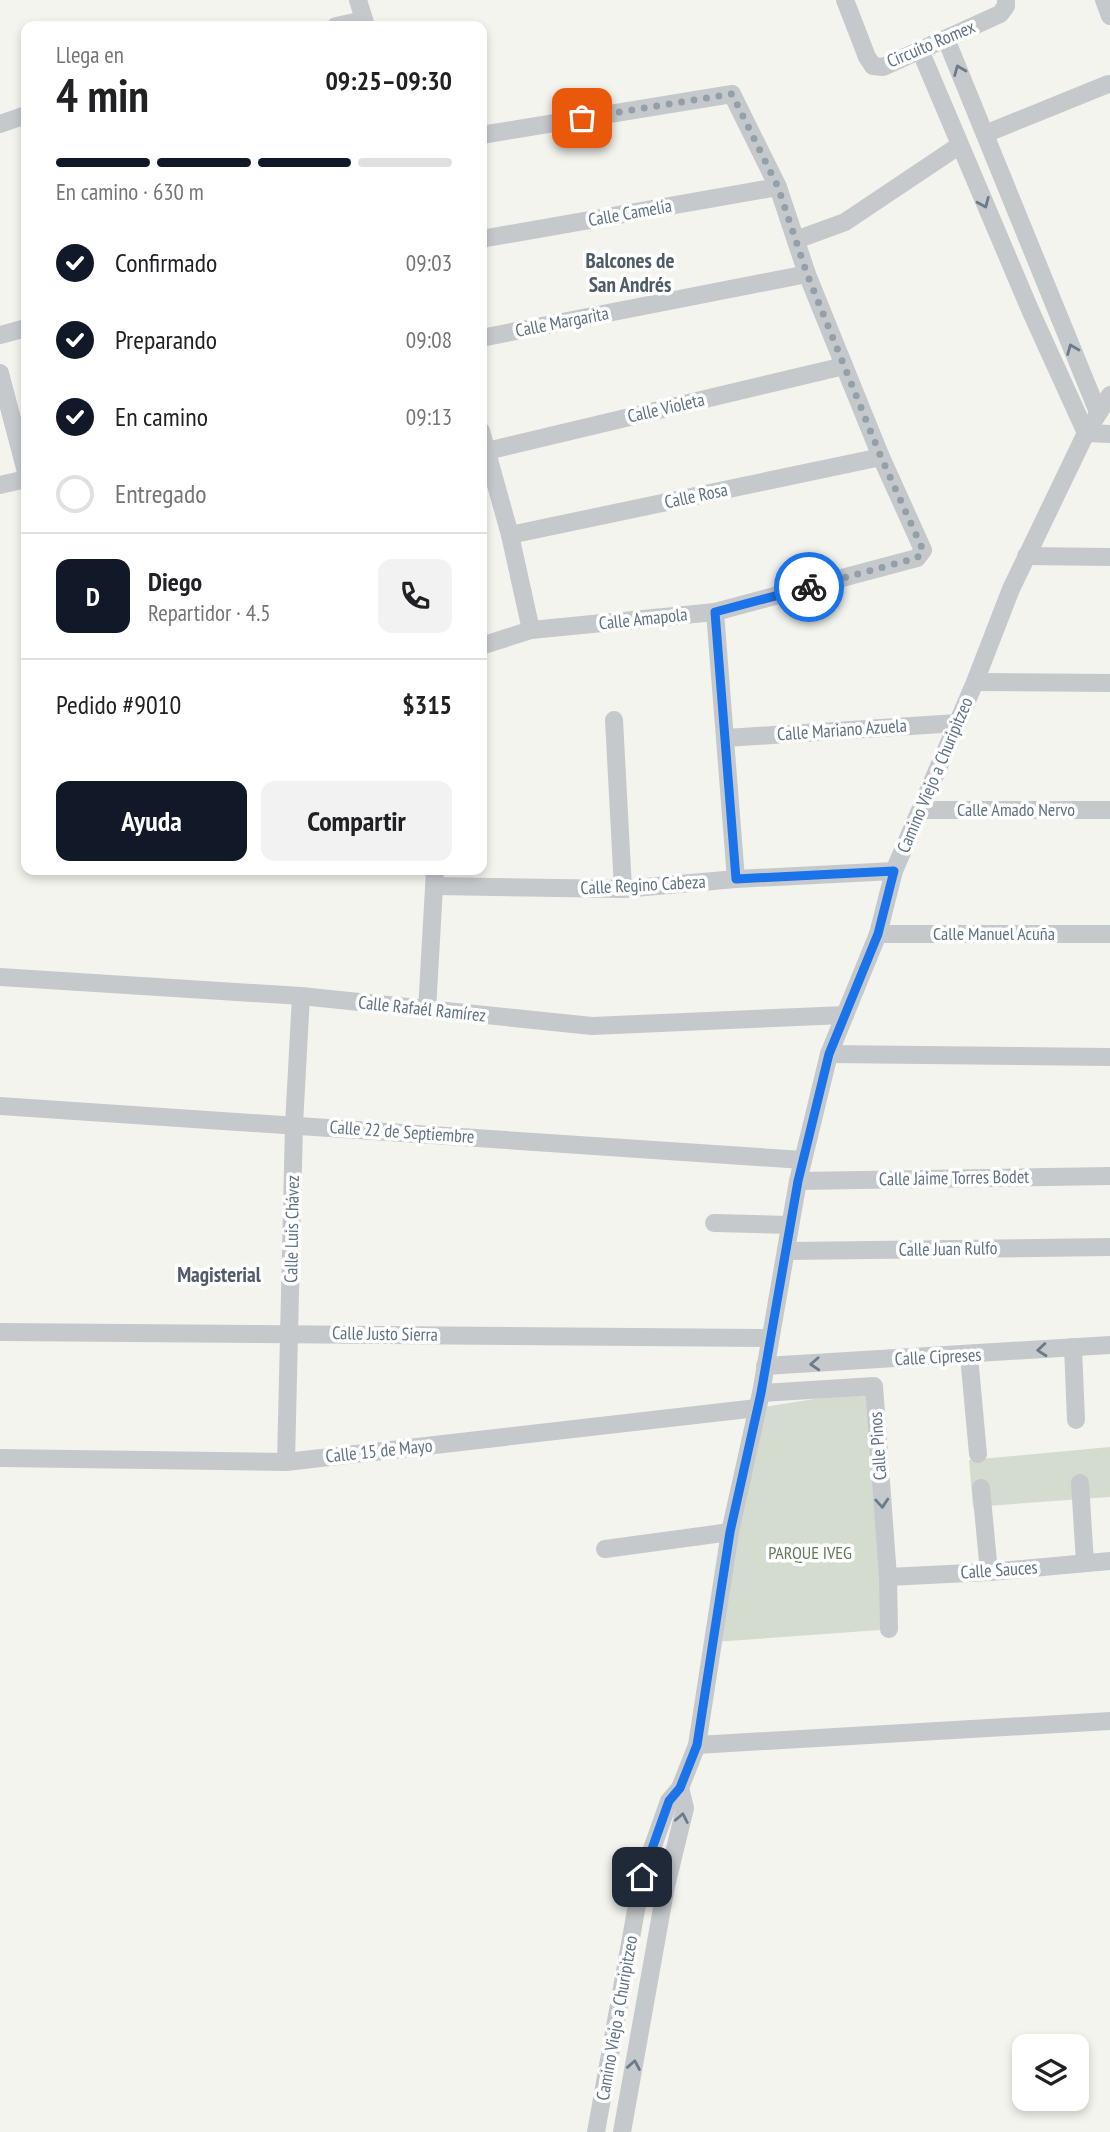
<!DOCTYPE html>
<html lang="es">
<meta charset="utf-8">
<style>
body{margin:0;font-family:"PT Sans Narrow",sans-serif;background:#f2f2f2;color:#202124;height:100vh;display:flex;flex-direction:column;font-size:26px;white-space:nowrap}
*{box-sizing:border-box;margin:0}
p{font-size:23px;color:#757577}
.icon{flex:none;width:38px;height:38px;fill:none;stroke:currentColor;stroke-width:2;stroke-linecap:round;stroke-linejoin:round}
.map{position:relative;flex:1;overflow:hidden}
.sheet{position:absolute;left:21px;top:21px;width:466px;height:854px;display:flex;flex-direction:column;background:#fff;border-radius:14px;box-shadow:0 4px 10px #0003}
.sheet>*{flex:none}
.controls{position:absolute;left:1012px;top:2034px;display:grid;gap:14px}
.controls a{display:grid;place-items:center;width:77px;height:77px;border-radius:14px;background:#fff;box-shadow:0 4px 10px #0003;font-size:35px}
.pin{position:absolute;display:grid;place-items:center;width:60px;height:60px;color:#fff;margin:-30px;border-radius:14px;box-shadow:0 4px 10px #0006}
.courier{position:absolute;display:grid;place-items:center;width:70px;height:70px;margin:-35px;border:5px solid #1a73e8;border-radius:50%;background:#fff;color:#222;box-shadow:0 2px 9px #0007}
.headline em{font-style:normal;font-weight:800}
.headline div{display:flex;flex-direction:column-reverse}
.headline{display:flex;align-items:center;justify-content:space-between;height:119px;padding:0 35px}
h1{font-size:46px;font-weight:800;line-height:52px}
.bar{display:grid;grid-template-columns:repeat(4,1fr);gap:10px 7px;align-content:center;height:84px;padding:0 35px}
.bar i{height:9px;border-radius:5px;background:#e0e0e0}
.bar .active{background:#111827}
.bar p{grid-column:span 4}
.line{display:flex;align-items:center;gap:18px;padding:0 35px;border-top:2px solid #e0e0e0}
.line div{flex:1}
.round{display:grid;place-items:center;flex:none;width:74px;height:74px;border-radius:14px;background:#f2f2f2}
ol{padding:0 35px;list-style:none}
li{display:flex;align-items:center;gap:21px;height:77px}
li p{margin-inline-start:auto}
li .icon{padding:7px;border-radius:50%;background:#111827;color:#fff;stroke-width:4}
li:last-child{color:#757577}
li i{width:38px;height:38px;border:4px solid #e0e0e0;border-radius:50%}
.primary-button{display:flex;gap:14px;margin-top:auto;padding:14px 35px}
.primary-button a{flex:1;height:80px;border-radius:14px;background:#111827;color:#fff;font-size:28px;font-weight:800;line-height:80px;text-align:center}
.primary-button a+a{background:#f2f2f2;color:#202124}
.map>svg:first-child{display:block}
.green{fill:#d4dcd0}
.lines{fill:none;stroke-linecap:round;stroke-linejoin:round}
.minor{stroke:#c6c9cc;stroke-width:18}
.oneway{stroke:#6a7b8b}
.done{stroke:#94a0a9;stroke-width:7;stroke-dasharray:0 12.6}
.route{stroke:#1a73e8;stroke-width:9}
.labels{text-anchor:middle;stroke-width:7;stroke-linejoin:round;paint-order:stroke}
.street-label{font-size:18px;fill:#607284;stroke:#fff}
.park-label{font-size:18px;fill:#637a5f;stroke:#fff}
.quarter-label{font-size:21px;font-weight:bold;fill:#4f5c68;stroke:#fff}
</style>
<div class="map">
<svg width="1110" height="2132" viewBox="0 0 1110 2132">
<rect width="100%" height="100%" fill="#f4f4ef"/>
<!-- green -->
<g class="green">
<polygon points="877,1389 894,1629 714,1642 757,1408"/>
<polygon points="1110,1447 1110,1497 973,1507 969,1460"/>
</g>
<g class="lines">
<!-- minor -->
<g class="minor">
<polyline points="358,0 366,26"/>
<polyline points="845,0 867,57 873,66 883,67 1000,14 1006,6 1006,0"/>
<polyline points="1104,0 1110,16"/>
<polyline points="336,26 364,20"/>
<polyline points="946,39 1098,412"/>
<polyline points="920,50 1031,312 1086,433 1110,434"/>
<polyline points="0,124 26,115"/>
<polyline points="985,134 1108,84"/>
<polyline points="481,135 732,94 778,187 807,274 881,457 923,550 917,558 715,612 531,630 481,646"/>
<polyline points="481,239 778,187"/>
<polyline points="796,240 845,222 960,145"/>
<polyline points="0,335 26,328"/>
<polyline points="481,338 807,274"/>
<polyline points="0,373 26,472"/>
<polyline points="481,431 510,535 531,630"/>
<polyline points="487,451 844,366"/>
<polyline points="0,485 26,479"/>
<polyline points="510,535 881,457"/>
<polyline points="1026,556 1110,557"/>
<polyline points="715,612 736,879"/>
<polyline points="975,682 1110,683"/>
<polyline points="614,720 623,889"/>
<polyline points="726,738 957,723"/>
<polyline points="921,810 1110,810"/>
<polyline points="434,886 623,889 736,879 894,871"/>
<polyline points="878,934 1110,934"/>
<polyline points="0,977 301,996 592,1026 845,1015"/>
<polyline points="427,1010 435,870"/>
<polyline points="829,1054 1110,1057"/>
<polyline points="0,1106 803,1160"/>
<polyline points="798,1181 1110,1176"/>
<polyline points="714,1223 790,1225"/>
<polyline points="786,1251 1110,1247"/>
<polyline points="0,1332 770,1338"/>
<polyline points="1073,1347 1076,1420"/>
<polyline points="969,1356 978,1454"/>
<polyline points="765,1366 1110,1345"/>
<polyline points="761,1393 874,1386 888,1577 889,1629"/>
<polyline points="0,1458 286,1462 757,1408"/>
<polyline points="286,1462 294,1125 301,996"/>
<polyline points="1080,1483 1085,1563"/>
<polyline points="981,1488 989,1572"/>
<polyline points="605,1549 730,1532"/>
<polyline points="888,1577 989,1572 1110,1561"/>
<polyline points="697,1745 1110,1721"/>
<polyline points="596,2132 642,1877 669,1801 680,1788 697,1745 730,1532 761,1393 798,1181 829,1054 878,934 894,871 975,682 1011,589 1086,433 1110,395"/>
<polyline points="622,2132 666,1886 685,1808 680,1788"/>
</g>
</g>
<!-- one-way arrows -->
<defs><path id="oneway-chevron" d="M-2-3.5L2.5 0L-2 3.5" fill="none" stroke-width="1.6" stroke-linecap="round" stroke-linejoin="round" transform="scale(1.75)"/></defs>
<g class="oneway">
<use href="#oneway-chevron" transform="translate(959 70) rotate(-112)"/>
<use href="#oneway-chevron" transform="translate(984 203) rotate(67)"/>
<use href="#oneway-chevron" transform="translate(1072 349) rotate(-112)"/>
<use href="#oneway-chevron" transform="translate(1042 1350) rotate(175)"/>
<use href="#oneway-chevron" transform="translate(815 1364) rotate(177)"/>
<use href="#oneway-chevron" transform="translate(882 1503) rotate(86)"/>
<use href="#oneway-chevron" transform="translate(682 1818) rotate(-79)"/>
<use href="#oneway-chevron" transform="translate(634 2065) rotate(-80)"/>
</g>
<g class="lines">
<!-- done -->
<polyline class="done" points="582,118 732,94 778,187 807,274 881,457 923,550 917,558 809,587"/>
<!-- route -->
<polyline class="route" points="642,1877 669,1801 680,1788 697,1745 730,1532 761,1393 798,1181 829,1054 878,934 894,871 736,879 715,612 809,587"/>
</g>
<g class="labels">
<!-- street labels -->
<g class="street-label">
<text transform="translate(931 44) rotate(-23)" y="6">Circuito Romex</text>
<text transform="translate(630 213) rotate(-10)" y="6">Calle Camelia</text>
<text transform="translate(562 322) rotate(-11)" y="6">Calle Margarita</text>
<text transform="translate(666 408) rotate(-13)" y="6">Calle Violeta</text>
<text transform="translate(696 496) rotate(-12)" y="6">Calle Rosa</text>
<text transform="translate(643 619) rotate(-6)" y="6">Calle Amapola</text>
<text transform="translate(842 730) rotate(-4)" y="6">Calle Mariano Azuela</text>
<text transform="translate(935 775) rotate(-67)" y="6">Camino Viejo a Churipitzeo</text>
<text x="1016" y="816">Calle Amado Nervo</text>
<text transform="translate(643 885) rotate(-3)" y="6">Calle Regino Cabeza</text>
<text x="994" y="940">Calle Manuel Acuña</text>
<text transform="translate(422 1009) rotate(6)" y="6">Calle Rafaél Ramírez</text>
<text transform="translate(402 1132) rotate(4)" y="6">Calle 22 de Septiembre</text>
<text transform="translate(954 1178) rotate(-1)" y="6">Calle Jaime Torres Bodet</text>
<text transform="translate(292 1229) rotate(-89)" y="6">Calle Luis Chávez</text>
<text transform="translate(948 1249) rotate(-1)" y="6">Calle Juan Rulfo</text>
<text transform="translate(385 1334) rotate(1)" y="6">Calle Justo Sierra</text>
<text transform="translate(938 1357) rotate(-3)" y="6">Calle Cipreses</text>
<text transform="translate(878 1446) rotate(-94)" y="6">Calle Pinos</text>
<text transform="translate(379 1451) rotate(-6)" y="6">Calle 15 de Mayo</text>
<text transform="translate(999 1570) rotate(-4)" y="6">Calle Sauces</text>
<text transform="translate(617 2018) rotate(-80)" y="6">Camino Viejo a Churipitzeo</text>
</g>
<!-- park labels -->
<g class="park-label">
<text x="810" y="1559">PARQUE IVEG</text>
</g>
<!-- quarter labels -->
<g class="quarter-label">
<text x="630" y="268">Balcones de<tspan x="630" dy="24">San Andrés</tspan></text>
<text x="219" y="1282">Magisterial</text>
</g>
</g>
</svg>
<div class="controls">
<a><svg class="icon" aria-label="layers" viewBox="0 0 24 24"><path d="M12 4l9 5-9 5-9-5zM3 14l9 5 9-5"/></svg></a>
</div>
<div class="pin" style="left:582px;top:118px;background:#ea580c"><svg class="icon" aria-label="bag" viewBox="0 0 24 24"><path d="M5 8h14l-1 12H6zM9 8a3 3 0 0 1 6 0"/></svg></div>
<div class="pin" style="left:642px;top:1877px;background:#1f2937"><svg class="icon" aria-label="home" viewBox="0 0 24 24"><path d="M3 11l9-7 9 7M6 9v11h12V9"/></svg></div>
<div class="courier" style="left:809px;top:587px"><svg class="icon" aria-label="bike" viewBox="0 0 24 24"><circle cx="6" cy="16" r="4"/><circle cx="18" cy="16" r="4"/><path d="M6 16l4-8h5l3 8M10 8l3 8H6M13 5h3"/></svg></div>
<section class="sheet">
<div class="headline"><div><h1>4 min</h1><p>Llega en</p></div><em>09:25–09:30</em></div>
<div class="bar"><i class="active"></i><i class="active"></i><i class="active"></i><i></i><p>En camino · 630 m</p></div>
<ol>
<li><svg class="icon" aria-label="check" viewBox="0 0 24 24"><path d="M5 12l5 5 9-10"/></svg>Confirmado<p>09:03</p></li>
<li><svg class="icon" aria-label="check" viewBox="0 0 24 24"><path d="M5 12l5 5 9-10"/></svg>Preparando<p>09:08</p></li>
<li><svg class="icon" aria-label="check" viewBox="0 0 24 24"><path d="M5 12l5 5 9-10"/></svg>En camino<p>09:13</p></li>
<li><i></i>Entregado</li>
</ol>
<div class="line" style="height:126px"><b class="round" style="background:#111827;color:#fff">D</b><div><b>Diego</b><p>Repartidor · 4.5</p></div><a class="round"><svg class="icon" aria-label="phone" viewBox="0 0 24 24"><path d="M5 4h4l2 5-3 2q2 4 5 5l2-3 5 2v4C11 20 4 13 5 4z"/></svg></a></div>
<div class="line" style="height:91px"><div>Pedido #9010</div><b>$315</b></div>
<div class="primary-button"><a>Ayuda</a><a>Compartir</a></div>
</section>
</div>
